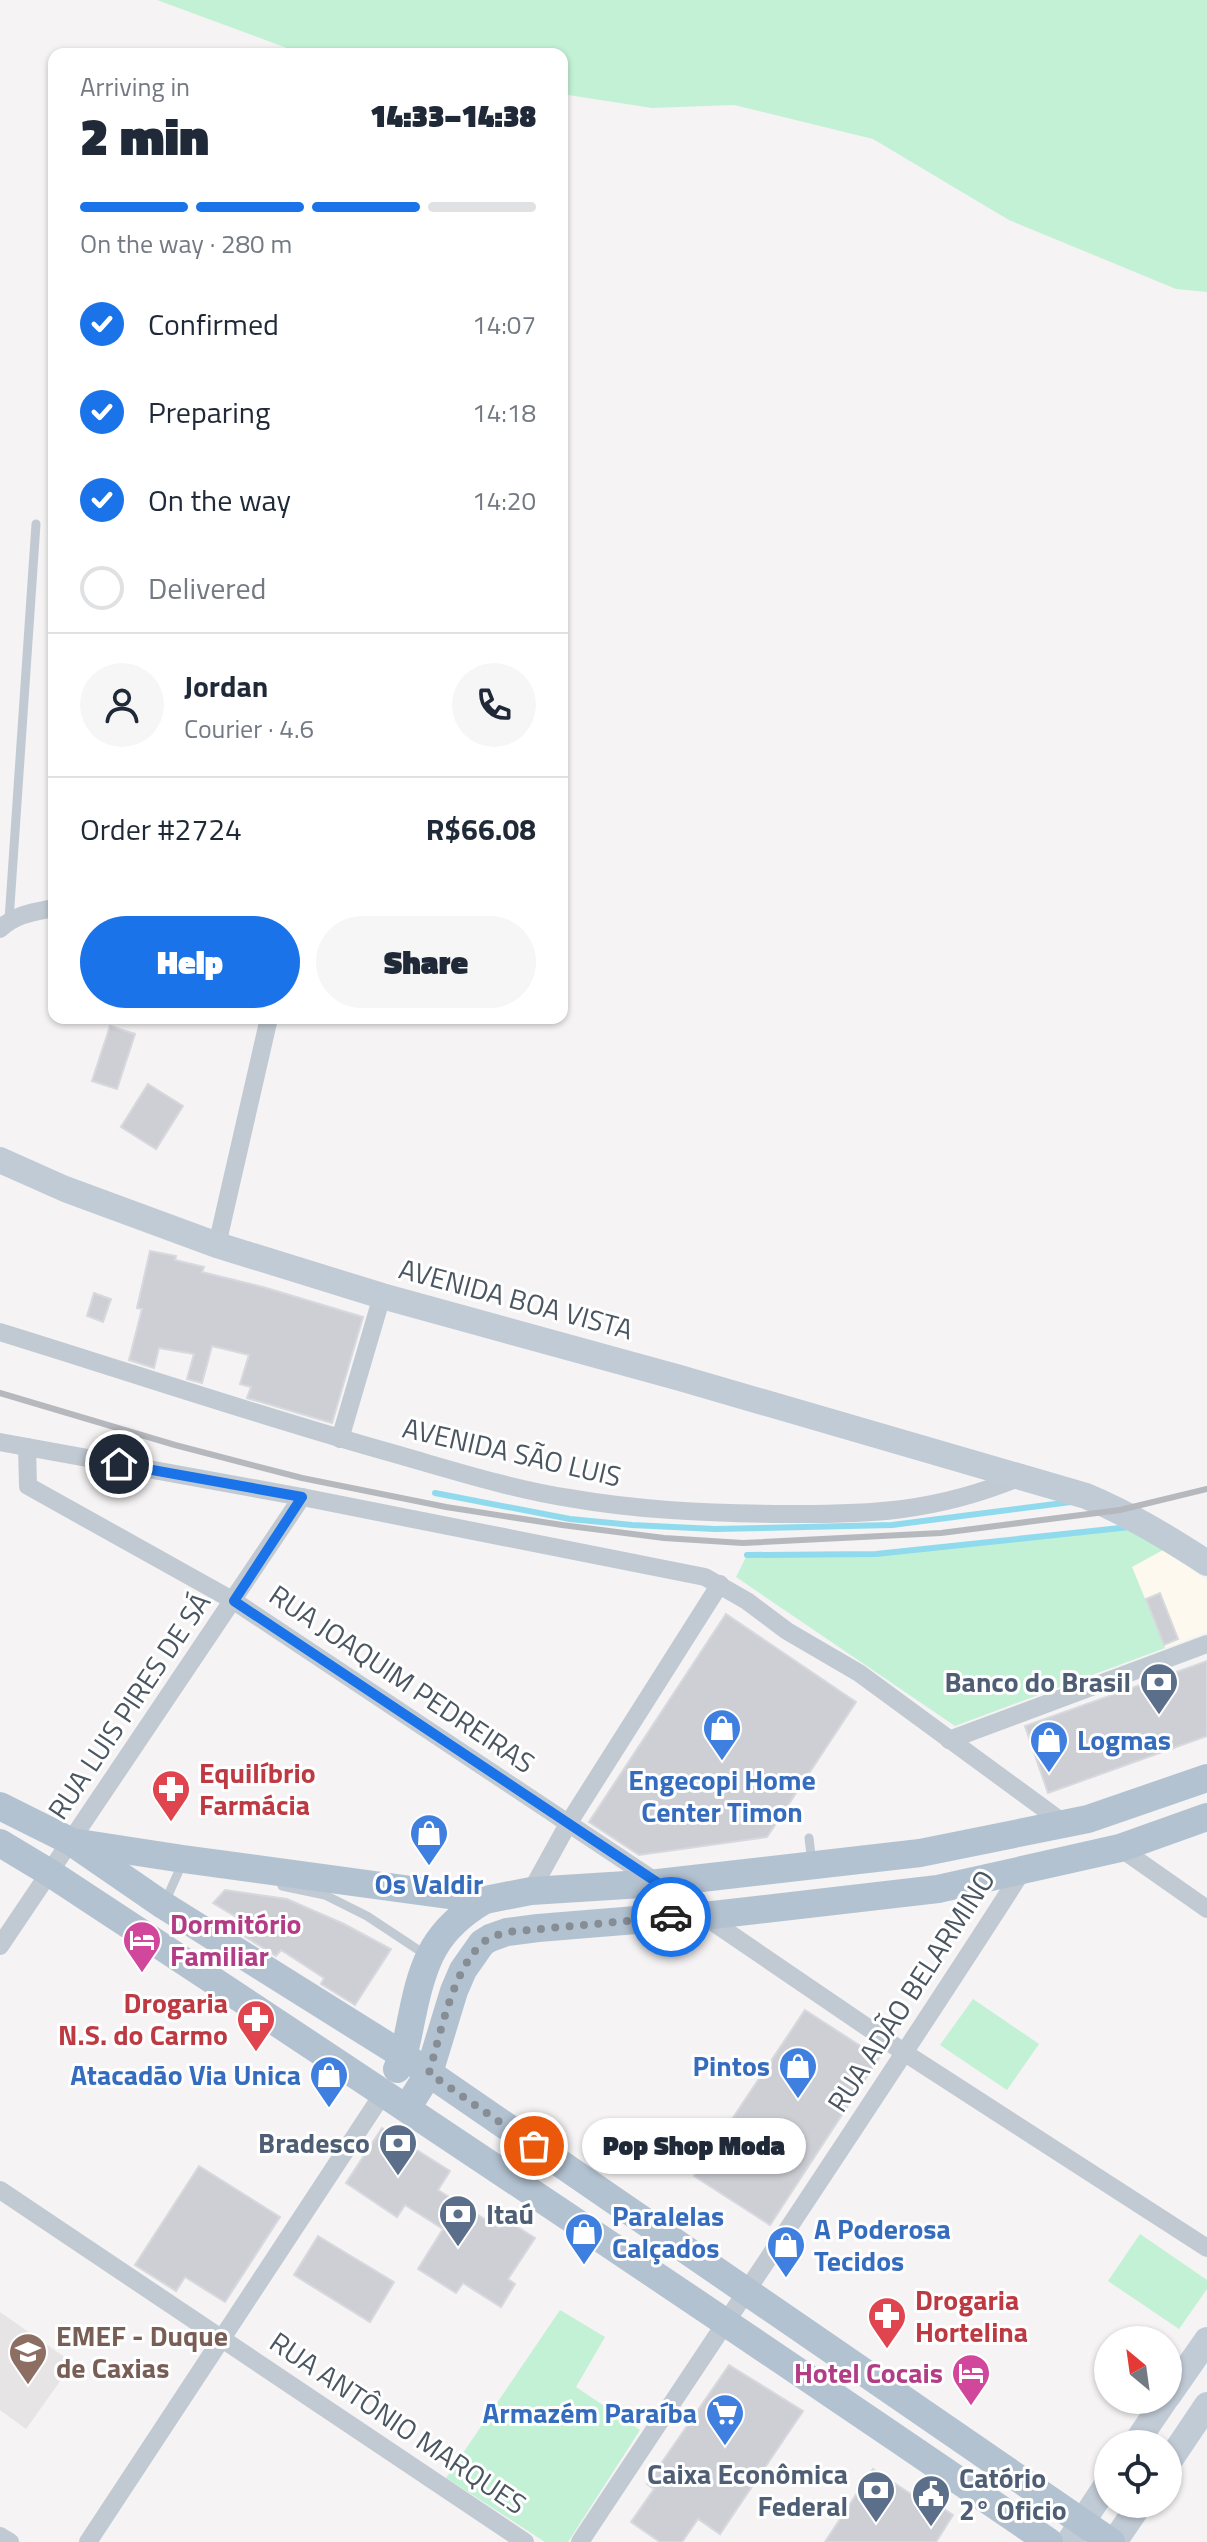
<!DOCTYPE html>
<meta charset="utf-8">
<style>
body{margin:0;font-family:"Titillium Web",sans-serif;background:#f6f6f7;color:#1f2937;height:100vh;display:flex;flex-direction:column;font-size:30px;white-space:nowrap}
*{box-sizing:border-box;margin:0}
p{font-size:26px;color:#747a83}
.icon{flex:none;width:44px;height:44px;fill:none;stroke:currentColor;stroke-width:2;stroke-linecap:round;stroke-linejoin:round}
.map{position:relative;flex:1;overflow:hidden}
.drawer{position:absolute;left:48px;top:48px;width:520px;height:976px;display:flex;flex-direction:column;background:#fff;border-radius:16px;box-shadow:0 2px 6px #0004}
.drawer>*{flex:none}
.needle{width:52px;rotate:331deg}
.buttons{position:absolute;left:1094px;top:2326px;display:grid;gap:16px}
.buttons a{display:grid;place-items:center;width:88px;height:88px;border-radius:50%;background:#fff;box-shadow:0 2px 6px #0004;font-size:40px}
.pin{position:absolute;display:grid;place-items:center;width:68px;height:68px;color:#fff;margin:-34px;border:4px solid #fff;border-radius:50%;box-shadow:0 2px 8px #0007}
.courier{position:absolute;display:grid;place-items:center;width:80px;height:80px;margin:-40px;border:6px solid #1a73e8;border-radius:50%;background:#fff;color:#222;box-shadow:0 2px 10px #0007}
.bubble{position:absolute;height:56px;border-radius:28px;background:#fff;box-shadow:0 2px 6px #0004;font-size:26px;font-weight:800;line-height:56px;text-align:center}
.headline em{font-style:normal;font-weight:800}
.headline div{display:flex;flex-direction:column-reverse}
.headline{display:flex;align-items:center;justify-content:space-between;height:136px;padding:0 32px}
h1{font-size:52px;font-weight:800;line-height:60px}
.bar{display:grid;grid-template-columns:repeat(4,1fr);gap:12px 8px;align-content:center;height:96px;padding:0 32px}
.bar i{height:10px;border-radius:6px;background:#e0e1e3}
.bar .current{background:#1a73e8}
.bar p{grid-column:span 4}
.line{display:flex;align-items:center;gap:20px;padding:0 32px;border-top:2px solid #e0e1e3}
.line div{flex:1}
.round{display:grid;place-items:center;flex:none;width:84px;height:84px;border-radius:42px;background:#f6f6f7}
ol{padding:0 32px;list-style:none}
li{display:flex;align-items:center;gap:24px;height:88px}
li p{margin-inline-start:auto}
li .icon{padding:8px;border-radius:50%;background:#1a73e8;color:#fff;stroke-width:4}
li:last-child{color:#747a83}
li i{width:44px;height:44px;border:4px solid #e0e1e3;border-radius:50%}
.primary-button{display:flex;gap:16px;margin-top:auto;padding:16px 32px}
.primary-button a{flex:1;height:92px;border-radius:48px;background:#1a73e8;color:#fff;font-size:32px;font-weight:800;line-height:92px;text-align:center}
.primary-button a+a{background:#f6f6f7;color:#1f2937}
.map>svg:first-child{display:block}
.commercial{fill:#fdf9ef}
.education{fill:#e6e4e5}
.green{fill:#c3f1d5}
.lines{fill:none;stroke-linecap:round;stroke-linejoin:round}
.stream{stroke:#90daee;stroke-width:6}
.building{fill:#cdcfd5;stroke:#d7d9de;stroke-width:2}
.lane{stroke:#c1cad2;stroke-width:9}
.street{stroke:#c1cad2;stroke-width:18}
.secondary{stroke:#c1cbd6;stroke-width:26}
.primary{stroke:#b3c2d1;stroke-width:28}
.rail{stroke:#b5b8bd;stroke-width:6}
.done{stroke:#868d94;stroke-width:8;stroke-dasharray:0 14.4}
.route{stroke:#1a73e8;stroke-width:10}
.labels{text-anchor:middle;stroke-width:6;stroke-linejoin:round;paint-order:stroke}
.street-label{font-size:28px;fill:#4a5661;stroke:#fff}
.service-label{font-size:28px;font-weight:bold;fill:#4e5e75;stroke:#fff;text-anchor:end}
.shop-label{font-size:28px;font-weight:bold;fill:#366cbe;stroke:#fff;text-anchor:start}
.health-label{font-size:28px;font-weight:bold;fill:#be3a42;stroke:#fff;text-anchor:start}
.hotel-label{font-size:28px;font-weight:bold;fill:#b23c85;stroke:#fff;text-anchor:start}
.education-label{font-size:28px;font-weight:bold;fill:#785e54;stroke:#fff;text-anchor:start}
</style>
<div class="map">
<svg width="1207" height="2542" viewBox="0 0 1207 2542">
<rect width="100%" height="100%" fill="#f5f3f3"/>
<!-- commercial -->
<polygon class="commercial" points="1163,1550 1207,1580 1207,1632 1165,1648 1132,1566"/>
<!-- education -->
<polygon class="education" points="0,2312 73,2363 26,2429 0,2410"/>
<!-- green -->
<g class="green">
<polygon points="157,0 1207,0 1207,292 1176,289 1009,220 873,139 734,105 652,108 562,94 562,54 322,54 287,48"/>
<polygon points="1132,1527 1163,1550 1132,1567 1165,1648 955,1726 736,1577 747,1555 876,1554"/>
<polygon points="973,1999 1039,2044 1007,2090 940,2045"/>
<polygon points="1140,2234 1207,2280 1207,2289 1179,2329 1108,2281"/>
<polygon points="560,2310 605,2337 576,2387 640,2430 568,2542 545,2542 446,2478"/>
</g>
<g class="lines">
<!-- stream -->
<g class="stream">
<polyline points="435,1493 570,1519 632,1525 715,1529 892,1525 1071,1502"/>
<polyline points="747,1555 876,1554 1130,1527"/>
</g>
</g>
<!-- building -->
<g class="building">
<polygon points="110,1026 135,1034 117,1089 92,1081"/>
<polygon points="148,1084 183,1106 156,1149 121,1127"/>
<polygon points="150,1251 176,1256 175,1260 204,1267 202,1272 263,1287 363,1317 332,1423 247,1398 251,1387 240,1384 249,1355 212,1346 202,1383 187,1379 194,1354 159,1348 154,1368 129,1360 142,1309 137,1308"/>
<polygon points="94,1293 111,1299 103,1322 87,1316"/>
<polygon points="1160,1593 1178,1639 1164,1645 1146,1599"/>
<polygon points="726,1614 856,1702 767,1837 639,1855 589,1822"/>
<polygon points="1207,1661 1207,1736 1048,1793 1025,1726"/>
<polygon points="225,1890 287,1899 344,1924 391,1949 355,2005 321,1984 324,1978 281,1950 276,1956 244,1936 251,1926 213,1903"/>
<polygon points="805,2010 879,2058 770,2225 694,2176"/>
<polygon points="382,2128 450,2171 438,2190 499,2228 505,2219 535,2238 508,2279 515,2284 501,2307 463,2283 456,2293 418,2269 443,2229 405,2205 397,2217 346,2183"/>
<polygon points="199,2166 280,2217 225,2302 185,2277 176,2291 135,2265"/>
<polygon points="318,2236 394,2282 370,2322 294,2275"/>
<polygon points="729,2365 803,2411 720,2534 698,2519 682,2542 660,2542 631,2522 654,2489 647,2484"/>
<polygon points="873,2469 932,2508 935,2503 953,2515 936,2542 825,2542"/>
</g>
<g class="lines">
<!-- lane -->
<g class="lane">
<polyline points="9,920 36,524"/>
<polyline points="809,1838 812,1863"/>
<polyline points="282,1886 325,1895 367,1916 426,1955"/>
<polyline points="165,1902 182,1864"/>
</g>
<!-- street -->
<g class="street">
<path d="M0 929C15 914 34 912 54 908"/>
<polyline points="217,1245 269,1018"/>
<path d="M0 1332C133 1373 265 1418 399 1455 455 1471 512 1489 569 1498 637 1510 705 1513 774 1514 868 1515 935 1513 1023 1476"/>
<polyline points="340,1439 382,1296"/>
<polyline points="0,1442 302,1497 705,1577 747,1601 787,1631 859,1673 1065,1824"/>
<polyline points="27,1447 28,1486 234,1601 658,1883 673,1917"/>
<polyline points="949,1740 1207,1644"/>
<polyline points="1120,1848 1207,1909"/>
<polyline points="531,1891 568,1824 720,1584"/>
<polyline points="704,1916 905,2053 1207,2248"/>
<polyline points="0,1946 302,1497"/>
<polyline points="0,2190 525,2542"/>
<polyline points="0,2536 10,2542"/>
<polyline points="88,2542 384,2092"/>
<path d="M580 2542C728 2318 878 2096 1023 1870"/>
</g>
<!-- secondary -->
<g class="secondary">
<path d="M0 1160 65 1189 217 1245 382 1296 680 1378 1086 1496C1129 1514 1167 1537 1207 1563"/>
<polyline points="1168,2396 1207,2340"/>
<polyline points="1135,2444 1165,2400"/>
<polyline points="1168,2463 1207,2405"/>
<polyline points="1069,2542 1108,2483"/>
<polyline points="1114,2542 1140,2504"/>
</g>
<!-- primary -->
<g class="primary">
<polyline points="0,1806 70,1841 163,1905 404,2056 1111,2542"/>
<path d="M0 1843 50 1873C385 2093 718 2316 1049 2542"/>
<polyline points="79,1843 183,1859 485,1900 531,1891 658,1883 920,1853 1088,1819 1207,1778"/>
<path d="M397 2069C406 2052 408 2034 412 2016 423 1961 435 1929 485 1900"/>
<polyline points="407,2108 429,2073 454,1991 463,1970 482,1943 490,1938 507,1932 538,1928 673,1917 704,1916 938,1889 1120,1848 1207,1817"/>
</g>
<!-- rail -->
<polyline class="rail" points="0,1393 175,1445 302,1478 446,1507 562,1525 664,1538 743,1543 941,1533 1120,1510 1207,1489"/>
</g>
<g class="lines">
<!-- done -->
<path class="done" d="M534 2146 429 2073C440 2036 453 1967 484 1942 490 1936 499 1935 507 1932L671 1917"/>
<!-- route -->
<polyline class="route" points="119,1464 302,1497 234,1601 658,1883 671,1917"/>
</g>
<!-- icons -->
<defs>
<symbol id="bank-pin" viewBox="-11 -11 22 30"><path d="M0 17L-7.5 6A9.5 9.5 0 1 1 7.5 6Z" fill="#5c6f8a" stroke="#fff"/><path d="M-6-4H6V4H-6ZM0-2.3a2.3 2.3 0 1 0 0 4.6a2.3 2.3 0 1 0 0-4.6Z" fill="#fff"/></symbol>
<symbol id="shop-pin" viewBox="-11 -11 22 30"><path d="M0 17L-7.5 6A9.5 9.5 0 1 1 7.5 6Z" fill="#3f7fe0" stroke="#fff"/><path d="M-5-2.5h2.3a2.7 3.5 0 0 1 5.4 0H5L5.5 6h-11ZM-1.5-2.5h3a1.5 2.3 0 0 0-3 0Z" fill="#fff"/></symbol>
<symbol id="pharmacy-pin" viewBox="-11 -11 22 30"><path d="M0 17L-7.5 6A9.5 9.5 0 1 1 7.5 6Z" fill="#e0444e" stroke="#fff"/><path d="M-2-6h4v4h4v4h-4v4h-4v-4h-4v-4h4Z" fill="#fff"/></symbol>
<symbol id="hotel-pin" viewBox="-11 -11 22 30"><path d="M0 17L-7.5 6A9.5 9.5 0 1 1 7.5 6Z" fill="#d1479c" stroke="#fff"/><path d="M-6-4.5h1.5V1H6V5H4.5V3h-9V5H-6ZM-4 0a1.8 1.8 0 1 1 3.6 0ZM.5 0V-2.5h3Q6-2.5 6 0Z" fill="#fff"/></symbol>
<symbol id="school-pin" viewBox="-11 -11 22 30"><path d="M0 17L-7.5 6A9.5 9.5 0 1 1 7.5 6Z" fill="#8d6e63" stroke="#fff"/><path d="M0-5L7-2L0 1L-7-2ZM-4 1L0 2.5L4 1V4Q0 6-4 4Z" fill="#fff"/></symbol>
<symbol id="supermarket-pin" viewBox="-11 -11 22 30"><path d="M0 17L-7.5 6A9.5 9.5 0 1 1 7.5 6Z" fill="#3f7fe0" stroke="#fff"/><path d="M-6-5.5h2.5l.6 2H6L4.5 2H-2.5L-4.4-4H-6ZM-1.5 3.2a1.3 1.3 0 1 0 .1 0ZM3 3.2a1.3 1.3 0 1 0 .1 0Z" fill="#fff"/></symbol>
<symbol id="civic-pin" viewBox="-11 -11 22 30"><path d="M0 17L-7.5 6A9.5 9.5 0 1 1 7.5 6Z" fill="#5c6f8a" stroke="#fff"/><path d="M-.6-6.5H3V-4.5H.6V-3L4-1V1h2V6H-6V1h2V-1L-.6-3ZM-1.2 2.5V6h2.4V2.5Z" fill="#fff"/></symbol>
</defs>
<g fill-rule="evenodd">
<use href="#bank-pin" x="1137" y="1660" width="44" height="60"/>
<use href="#shop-pin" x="700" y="1706" width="44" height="60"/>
<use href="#shop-pin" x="1027" y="1718" width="44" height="60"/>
<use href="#pharmacy-pin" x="149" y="1767" width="44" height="60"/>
<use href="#shop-pin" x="407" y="1811" width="44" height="60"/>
<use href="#hotel-pin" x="120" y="1918" width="44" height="60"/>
<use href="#pharmacy-pin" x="234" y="1997" width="44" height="60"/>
<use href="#shop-pin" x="776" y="2044" width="44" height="60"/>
<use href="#shop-pin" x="307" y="2053" width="44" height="60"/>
<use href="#bank-pin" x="376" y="2121" width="44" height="60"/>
<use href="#bank-pin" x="436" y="2192" width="44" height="60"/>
<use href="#shop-pin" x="562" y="2210" width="44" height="60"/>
<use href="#shop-pin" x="764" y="2223" width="44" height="60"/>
<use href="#pharmacy-pin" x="865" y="2294" width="44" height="60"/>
<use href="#school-pin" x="6" y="2330" width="44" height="60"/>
<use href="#hotel-pin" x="949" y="2351" width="44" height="60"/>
<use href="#supermarket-pin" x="703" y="2391" width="44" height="60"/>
<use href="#bank-pin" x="854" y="2468" width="44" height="60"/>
<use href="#civic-pin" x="909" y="2472" width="44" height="60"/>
</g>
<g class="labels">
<!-- street labels -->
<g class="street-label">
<text transform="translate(516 1299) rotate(15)" y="10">AVENIDA BOA VISTA</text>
<text transform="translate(512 1452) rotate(13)" y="10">AVENIDA SÃO LUIS</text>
<text transform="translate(402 1679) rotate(34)" y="10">RUA JOAQUIM PEDREIRAS</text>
<text transform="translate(129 1706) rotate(-56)" y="10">RUA LUIS PIRES DE SÁ</text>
<text transform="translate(911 1991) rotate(-57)" y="10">RUA ADÃO BELARMINO</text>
<text transform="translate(398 2423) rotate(34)" y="10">RUA ANTÔNIO MARQUES</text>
</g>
<!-- service labels -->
<g class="service-label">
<text x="1131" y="1692">Banco do Brasil</text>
<text x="370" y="2153">Bradesco</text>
<text x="486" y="2224" text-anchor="start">Itaú</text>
<text x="848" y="2484">Caixa Econômica<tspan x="848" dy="32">Federal</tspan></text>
<text x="959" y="2488" text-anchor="start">Catório<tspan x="959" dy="32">2° Oficio</tspan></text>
</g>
<!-- shop labels -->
<g class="shop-label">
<text x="1077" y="1750">Logmas</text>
<text x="722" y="1790" text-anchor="middle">Engecopi Home<tspan x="722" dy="32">Center Timon</tspan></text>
<text x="429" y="1894" text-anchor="middle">Os Valdir</text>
<text x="770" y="2076" text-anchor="end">Pintos</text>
<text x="301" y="2085" text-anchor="end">Atacadão Via Unica</text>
<text x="612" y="2226">Paralelas<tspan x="612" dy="32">Calçados</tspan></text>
<text x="814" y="2239">A Poderosa<tspan x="814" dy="32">Tecidos</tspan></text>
<text x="697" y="2423" text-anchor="end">Armazém Paraíba</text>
</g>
<!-- health labels -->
<g class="health-label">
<text x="199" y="1783">Equilíbrio<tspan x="199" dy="32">Farmácia</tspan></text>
<text x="228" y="2013" text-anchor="end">Drogaria<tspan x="228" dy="32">N.S. do Carmo</tspan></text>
<text x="915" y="2310">Drogaria<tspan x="915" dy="32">Hortelina</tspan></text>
</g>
<!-- hotel labels -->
<g class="hotel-label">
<text x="170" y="1934">Dormitório<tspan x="170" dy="32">Familiar</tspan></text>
<text x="943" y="2383" text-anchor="end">Hotel Cocais</text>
</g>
<!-- education labels -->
<g class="education-label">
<text x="56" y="2346">EMEF - Duque<tspan x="56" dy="32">de Caxias</tspan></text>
</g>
</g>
</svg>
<div class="buttons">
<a><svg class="needle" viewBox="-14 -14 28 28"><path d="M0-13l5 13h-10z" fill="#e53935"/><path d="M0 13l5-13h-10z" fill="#747a83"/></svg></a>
<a><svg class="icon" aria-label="locate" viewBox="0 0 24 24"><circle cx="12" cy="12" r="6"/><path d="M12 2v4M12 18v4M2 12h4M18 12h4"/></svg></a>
</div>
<div class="pin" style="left:534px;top:2146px;background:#ea580c"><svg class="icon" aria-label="bag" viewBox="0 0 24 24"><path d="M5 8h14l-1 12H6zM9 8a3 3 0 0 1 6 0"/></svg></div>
<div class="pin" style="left:119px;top:1464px;background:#1f2937"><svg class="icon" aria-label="home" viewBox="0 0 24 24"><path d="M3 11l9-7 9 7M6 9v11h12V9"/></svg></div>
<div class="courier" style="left:671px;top:1917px"><svg class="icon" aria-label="car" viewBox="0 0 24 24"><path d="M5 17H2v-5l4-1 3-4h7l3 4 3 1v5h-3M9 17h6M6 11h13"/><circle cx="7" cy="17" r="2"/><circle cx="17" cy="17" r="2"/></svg></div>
<div class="bubble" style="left:582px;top:2118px;width:224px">Pop Shop Moda</div>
<section class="drawer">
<div class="headline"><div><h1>2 min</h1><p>Arriving in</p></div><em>14:33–14:38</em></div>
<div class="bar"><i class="current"></i><i class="current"></i><i class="current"></i><i></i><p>On the way · 280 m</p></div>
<ol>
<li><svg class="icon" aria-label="check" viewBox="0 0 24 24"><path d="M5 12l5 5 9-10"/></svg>Confirmed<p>14:07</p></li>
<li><svg class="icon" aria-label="check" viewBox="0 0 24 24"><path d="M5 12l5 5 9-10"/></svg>Preparing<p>14:18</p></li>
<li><svg class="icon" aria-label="check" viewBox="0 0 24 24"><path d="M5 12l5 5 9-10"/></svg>On the way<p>14:20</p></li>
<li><i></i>Delivered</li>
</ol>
<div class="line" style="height:144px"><a class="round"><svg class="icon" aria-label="person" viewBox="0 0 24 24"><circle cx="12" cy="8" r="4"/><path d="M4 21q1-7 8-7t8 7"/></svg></a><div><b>Jordan</b><p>Courier · 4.6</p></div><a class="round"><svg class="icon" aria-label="phone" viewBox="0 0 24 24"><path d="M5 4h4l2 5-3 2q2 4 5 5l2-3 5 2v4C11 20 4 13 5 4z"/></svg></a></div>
<div class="line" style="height:104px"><div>Order #2724</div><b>R$66.08</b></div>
<div class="primary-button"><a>Help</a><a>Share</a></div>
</section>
</div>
